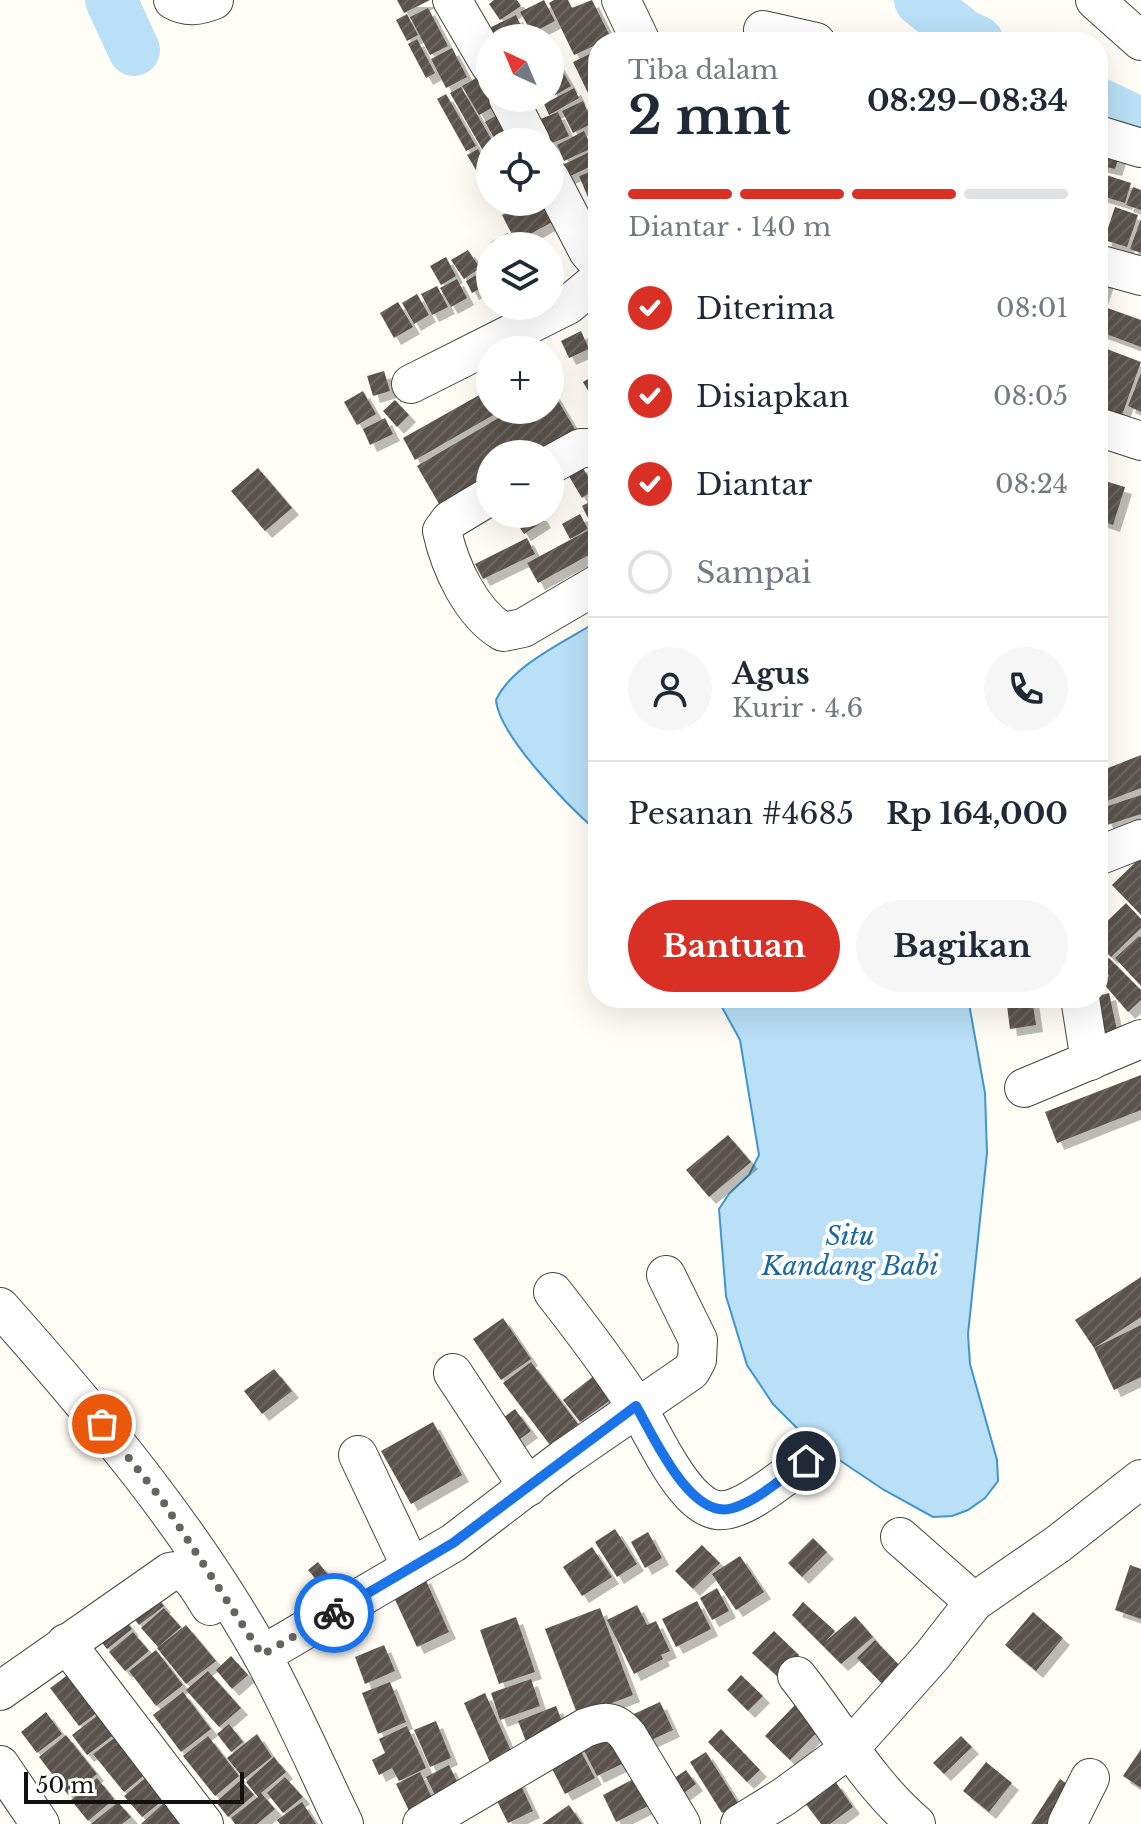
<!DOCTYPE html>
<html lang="id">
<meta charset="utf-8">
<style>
body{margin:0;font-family:"Libre Baskerville",serif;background:#f6f6f7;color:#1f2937;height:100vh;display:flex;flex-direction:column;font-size:30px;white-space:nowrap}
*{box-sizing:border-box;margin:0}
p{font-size:26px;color:#747a83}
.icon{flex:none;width:44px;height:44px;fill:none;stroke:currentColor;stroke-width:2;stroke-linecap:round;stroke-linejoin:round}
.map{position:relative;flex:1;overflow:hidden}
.side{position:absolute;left:588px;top:32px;width:520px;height:976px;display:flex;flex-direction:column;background:#fff;border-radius:32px;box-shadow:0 8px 32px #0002}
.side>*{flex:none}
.needle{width:52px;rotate:316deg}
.fabs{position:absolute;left:476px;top:24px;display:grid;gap:16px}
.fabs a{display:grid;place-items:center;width:88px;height:88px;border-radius:50%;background:#fff;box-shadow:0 8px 32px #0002;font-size:40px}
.scale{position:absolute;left:24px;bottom:20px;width:220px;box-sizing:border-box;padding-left:8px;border:4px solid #111;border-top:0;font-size:22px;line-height:28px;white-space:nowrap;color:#111;-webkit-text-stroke:6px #fff;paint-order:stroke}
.pin{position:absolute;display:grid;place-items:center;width:68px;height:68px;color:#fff;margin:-34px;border:4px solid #fff;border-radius:50%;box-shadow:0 2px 8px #0007}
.courier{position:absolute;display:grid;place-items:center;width:80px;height:80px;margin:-40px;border:6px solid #1a73e8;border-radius:50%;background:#fff;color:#222;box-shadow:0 2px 10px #0007}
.summary em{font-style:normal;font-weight:700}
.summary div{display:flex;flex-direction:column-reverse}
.summary{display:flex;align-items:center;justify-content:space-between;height:136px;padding:0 40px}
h1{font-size:52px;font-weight:700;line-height:60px}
.bar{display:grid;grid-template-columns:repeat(4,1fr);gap:12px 8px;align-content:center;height:96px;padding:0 40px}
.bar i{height:10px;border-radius:6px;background:#e0e1e3}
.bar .selected{background:#d93025}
.bar p{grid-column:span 4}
.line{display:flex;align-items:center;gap:20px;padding:0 40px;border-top:2px solid #e0e1e3}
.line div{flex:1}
.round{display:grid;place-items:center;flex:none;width:84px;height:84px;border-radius:42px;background:#f6f6f7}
ol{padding:0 40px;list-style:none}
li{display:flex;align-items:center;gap:24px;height:88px}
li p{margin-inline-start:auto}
li .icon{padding:8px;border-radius:50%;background:#d93025;color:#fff;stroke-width:4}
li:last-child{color:#747a83}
li i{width:44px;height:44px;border:4px solid #e0e1e3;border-radius:50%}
.cta{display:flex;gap:16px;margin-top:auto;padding:16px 40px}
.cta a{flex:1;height:92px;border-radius:48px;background:#d93025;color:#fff;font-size:32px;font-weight:700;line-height:92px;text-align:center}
.cta a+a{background:#f6f6f7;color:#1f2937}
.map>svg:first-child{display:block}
.water{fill:#b9e0f7;stroke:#3f96cf;stroke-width:2}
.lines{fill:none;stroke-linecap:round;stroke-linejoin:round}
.river{stroke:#b9e0f7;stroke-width:52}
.building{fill:url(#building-hatch);filter:url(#shadow)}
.minor-casing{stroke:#444;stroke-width:40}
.minor{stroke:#fff;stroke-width:38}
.done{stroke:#646461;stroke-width:8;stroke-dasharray:0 14.4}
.route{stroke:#1a73e8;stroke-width:10}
.labels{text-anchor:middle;stroke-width:8;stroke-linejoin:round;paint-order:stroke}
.water-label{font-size:26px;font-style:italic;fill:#1768a6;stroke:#fff}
</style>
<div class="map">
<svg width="1141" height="1824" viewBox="0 0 1141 1824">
<defs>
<pattern id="building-hatch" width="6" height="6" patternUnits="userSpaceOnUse" patternTransform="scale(2)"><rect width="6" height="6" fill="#5a524d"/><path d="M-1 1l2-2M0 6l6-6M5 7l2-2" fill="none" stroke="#6d6662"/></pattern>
<filter id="shadow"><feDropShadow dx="7" dy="7" stdDeviation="0" flood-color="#0004"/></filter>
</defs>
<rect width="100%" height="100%" fill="#fffdf5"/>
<!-- water -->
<g class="water">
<path d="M598 621V832C570 808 499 736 496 700 512 665 566 641 598 621Z"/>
<polygon points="717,998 968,998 985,1093 987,1153 968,1334 970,1364 997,1460 998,1481 985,1498 968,1510 952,1516 933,1517 884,1490 808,1439 773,1404 747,1365 726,1296 719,1209 729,1194 749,1175 759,1155 740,1040"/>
</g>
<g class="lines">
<!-- river -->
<g class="river">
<polyline points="111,0 134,50"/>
<polyline points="920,0 962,34 978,42"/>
<polyline points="1098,103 1141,124"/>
</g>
</g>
<!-- building -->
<g class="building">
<polygon points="397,0 430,0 404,13"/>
<polygon points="494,0 517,0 521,6 500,20 489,4"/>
<polygon points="544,0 555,21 532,33 520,12"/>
<polygon points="554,0 568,0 572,8 592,0 611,38 574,55 549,3"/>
<polygon points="428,8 448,46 430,55 410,17"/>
<polygon points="407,14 418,35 407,41 396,20"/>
<polygon points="516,15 525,34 516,38 490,38 483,31"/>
<polygon points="417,39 435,73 426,78 408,44"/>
<polygon points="452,48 467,77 446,88 431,59"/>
<polygon points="550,50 571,86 550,98"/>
<polygon points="598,50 598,89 588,93 573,62"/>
<polygon points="487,72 490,77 490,98 504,101 479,115 462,86"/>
<polygon points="461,87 493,142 490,142 490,163 450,93"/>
<polygon points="574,88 579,98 549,115 544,104"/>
<polygon points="446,94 476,146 466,151 437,99"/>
<polygon points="583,101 593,123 573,133 562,111"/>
<polygon points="509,108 519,126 495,140 485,122"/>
<polygon points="558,112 569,136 550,144 541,142 533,122"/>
<polygon points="584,131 592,148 564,161 557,145"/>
<polygon points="478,149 489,169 479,175 467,155"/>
<polygon points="596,149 598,163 566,178 560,166"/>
<polygon points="1100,152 1119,157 1115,169 1098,165"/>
<polygon points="598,169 598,207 593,209 579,176"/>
<polygon points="1106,175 1131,183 1125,203 1099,195"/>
<polygon points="1133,187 1141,190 1141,210 1126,205"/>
<polygon points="527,202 550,202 561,217 516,242 502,215"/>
<polygon points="1115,207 1138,215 1127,247 1104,240"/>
<polygon points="1141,219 1141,253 1130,249"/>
<polygon points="508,233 515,246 493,246 491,242"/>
<polygon points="468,250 480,268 464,279 451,260"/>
<polygon points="446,257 456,276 441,285 430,266"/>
<polygon points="490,267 490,283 472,293 466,281"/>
<polygon points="1098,270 1109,273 1099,305 1141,320 1141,347 1098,331"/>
<polygon points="457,279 467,298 451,307 440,288"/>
<polygon points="437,286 448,307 432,315 421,294"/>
<polygon points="417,294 429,315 414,324 402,303"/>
<polygon points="398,302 413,327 394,338 380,313"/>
<polygon points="581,331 589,349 569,358 561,341"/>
<polygon points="1099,346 1141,362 1122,415 1098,406"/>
<polygon points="384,371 390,391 373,396 367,376"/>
<polygon points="598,373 598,399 594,401 583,382"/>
<polygon points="1141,373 1141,412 1128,406"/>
<polygon points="550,387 576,431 536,454 490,454 490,481 442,509 417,466 512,410 550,410"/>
<polygon points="490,389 490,410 502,410 415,460 403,438"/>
<polygon points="363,391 376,414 357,425 344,402"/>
<polygon points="395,400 409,415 397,427 383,411"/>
<polygon points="385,418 393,434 370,445 363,429"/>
<polygon points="581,465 596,489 582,498 567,473"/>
<polygon points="258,468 292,508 265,531 231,491"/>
<polygon points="1098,479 1125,487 1113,525 1098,520"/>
<polygon points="595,499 598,515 589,520 582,506"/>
<polygon points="511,514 540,514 544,521 524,534"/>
<polygon points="580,514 588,529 570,539 562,524"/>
<polygon points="598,525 598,550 538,583 527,563"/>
<polygon points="527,538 535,554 483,579 475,564"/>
<polygon points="1141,755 1141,788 1102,803 1098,793 1098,772"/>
<polygon points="1141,795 1141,814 1107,825 1102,808"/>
<polygon points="1141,857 1141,915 1112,885"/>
<polygon points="1126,903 1141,919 1141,928 1111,957 1098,944 1098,930"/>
<polygon points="1139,936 1141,938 1141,986 1115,958"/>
<polygon points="1109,958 1141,990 1141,1000 1128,1012 1102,982 1109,976 1100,966"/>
<polygon points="1109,993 1118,1035 1090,1041 1098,996"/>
<polygon points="1006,998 1032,998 1036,1025 1010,1029"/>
<polygon points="1141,1075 1141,1110 1057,1143 1045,1112"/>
<polygon points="728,1135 751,1162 709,1197 686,1170"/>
<polygon points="1141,1277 1141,1317 1094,1348 1075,1320"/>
<polygon points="503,1318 531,1359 501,1380 473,1339"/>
<polygon points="1141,1325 1141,1377 1114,1390 1094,1348"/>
<polygon points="531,1362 578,1424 550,1445 503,1383"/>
<polygon points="274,1369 292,1391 262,1414 244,1391"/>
<polygon points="595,1375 613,1398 580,1422 563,1400"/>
<polygon points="515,1409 531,1431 516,1442 500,1420"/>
<polygon points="433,1422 462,1475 411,1504 381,1451"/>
<polygon points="615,1529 637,1564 617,1577 595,1542"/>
<polygon points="648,1532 662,1558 645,1568 631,1542"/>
<polygon points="813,1538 827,1552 802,1577 788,1563"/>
<polygon points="702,1545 720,1563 693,1589 675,1571"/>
<polygon points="592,1547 612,1577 582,1596 563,1567"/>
<polygon points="740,1556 764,1592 736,1610 712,1574"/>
<polygon points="318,1562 328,1575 319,1583 308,1570"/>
<polygon points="1130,1565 1141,1569 1141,1619 1115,1610"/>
<polygon points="424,1576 449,1632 417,1647 391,1591"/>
<polygon points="149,1588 164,1606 139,1625 125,1607"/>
<polygon points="717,1588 729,1611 712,1620 700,1598"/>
<polygon points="697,1601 711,1629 676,1647 662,1619"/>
<polygon points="803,1602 835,1631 825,1642 855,1616 873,1637 841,1664 792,1615"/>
<polygon points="637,1605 647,1625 656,1621 670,1651 661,1655 663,1659 634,1674 607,1620"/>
<polygon points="164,1608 181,1627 158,1647 141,1628"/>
<polygon points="600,1608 633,1695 578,1716 545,1629"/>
<polygon points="117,1610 132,1629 107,1649 92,1630"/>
<polygon points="1033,1612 1063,1638 1036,1671 1005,1645"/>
<polygon points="516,1617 535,1672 499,1684 480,1630"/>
<polygon points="186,1625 216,1661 186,1684 157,1648"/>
<polygon points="774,1631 799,1655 778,1677 752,1653"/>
<polygon points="133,1632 149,1651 125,1671 109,1652"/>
<polygon points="875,1640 905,1671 887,1689 857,1658"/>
<polygon points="384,1645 395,1671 365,1684 355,1657"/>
<polygon points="156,1650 183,1685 156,1706 129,1671"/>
<polygon points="231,1656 248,1675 232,1689 216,1670"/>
<polygon points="73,1671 102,1709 79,1726 50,1688"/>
<polygon points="208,1671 241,1708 219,1727 186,1690"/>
<polygon points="741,1675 763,1696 748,1711 727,1690"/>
<polygon points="531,1679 540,1706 500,1720 491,1693"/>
<polygon points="390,1682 406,1722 378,1734 362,1693"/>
<polygon points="183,1692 211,1729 181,1752 153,1715"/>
<polygon points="485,1693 517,1764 495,1774 464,1703"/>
<polygon points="660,1702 673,1730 638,1746 625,1718"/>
<polygon points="795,1705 820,1729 790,1760 765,1736"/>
<polygon points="556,1706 565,1729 527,1744 518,1721"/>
<polygon points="107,1708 122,1729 87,1755 72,1735"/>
<polygon points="46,1712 62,1734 37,1753 21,1732"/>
<polygon points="436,1721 451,1758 430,1767 414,1730"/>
<polygon points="229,1724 243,1742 231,1752 217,1734"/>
<polygon points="407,1726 426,1768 399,1781 392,1768 379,1775 372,1760 385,1753 379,1739"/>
<polygon points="614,1726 630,1760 597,1776 580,1743"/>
<polygon points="721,1729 760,1770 747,1782 708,1742"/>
<polygon points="257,1734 272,1757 244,1779 227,1758"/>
<polygon points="66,1735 97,1774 69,1796 39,1757"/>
<polygon points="117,1736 147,1773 124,1792 93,1754"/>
<polygon points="208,1736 239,1776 215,1796 183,1756"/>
<polygon points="961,1736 972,1747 944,1774 933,1763"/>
<polygon points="575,1740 595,1778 565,1794 545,1755"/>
<polygon points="1141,1749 1141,1788 1123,1776"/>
<polygon points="706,1752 738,1803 722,1813 690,1762"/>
<polygon points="274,1757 286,1772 261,1793 275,1809 257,1824 235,1824 231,1818 258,1797 246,1782"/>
<polygon points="986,1762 1012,1783 989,1812 963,1791"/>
<polygon points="449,1765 465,1798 442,1810 426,1777"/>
<polygon points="686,1770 696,1784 673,1801 663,1786"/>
<polygon points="420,1772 438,1811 415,1823 396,1784"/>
<polygon points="643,1774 656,1802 616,1822 603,1795"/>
<polygon points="149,1775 167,1797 142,1817 124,1796"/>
<polygon points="516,1775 533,1811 508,1823 490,1787"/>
<polygon points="285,1777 303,1797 283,1813 267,1793"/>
<polygon points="97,1778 114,1799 88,1821 71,1800"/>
<polygon points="1060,1779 1080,1793 1060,1824 1031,1824"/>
<polygon points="241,1780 254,1795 228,1817 216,1802"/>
<polygon points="835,1781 853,1807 830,1824 821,1824 805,1803"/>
<polygon points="166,1801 186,1824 141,1824"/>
<polygon points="118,1802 131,1817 122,1824 91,1824"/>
<polygon points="302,1802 316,1824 280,1824 277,1820"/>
<polygon points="569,1805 582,1824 542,1824"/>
</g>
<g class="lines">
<defs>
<g id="minor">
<path d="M173 0C187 8 199 6 214 0"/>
<polyline points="452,0 490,65"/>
<polyline points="621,0 641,42"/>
<polyline points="1095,0 1141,41"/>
<polyline points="763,30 816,42"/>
<polyline points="508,98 531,142"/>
<polyline points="1098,135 1141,148"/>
<polyline points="550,178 588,251 598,263"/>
<polyline points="1098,264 1141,276"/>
<polyline points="411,384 568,305 598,280"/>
<polyline points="1098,427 1141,441"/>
<polyline points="550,465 581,448 598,448"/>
<path d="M490 496 450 520 442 531C450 567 471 613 503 632L523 628 598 584"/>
<polyline points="1098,856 1141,839"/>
<polyline points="1080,998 1090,1061"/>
<polyline points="1024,1088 1141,1039"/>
<path d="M553 1292C582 1329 610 1366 636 1406 654 1435 668 1469 691 1494 698 1501 707 1509 717 1510 742 1514 786 1475 806 1461"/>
<path d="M0 1307C97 1416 190 1527 262 1655 292 1710 317 1768 344 1824"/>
<polyline points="453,1373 528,1487"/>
<polyline points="358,1455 411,1567"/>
<polyline points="900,1537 974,1602"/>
<polyline points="66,1643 204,1824"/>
<polyline points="262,1655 453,1543 563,1459 691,1371 697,1360 698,1340 666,1275"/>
<path d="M797 1676C836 1725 868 1783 916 1824"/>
<path d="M0 1691 170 1572C190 1566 200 1591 210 1606"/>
<polyline points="0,1765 40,1824"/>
<path d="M422 1824 585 1728C605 1721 614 1719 628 1736L681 1824"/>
<polyline points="740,1824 785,1796 850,1748 932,1656 974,1602 1058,1544 1141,1479"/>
<polyline points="1067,1824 1090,1778"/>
</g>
</defs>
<!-- minor casing -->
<use href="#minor" class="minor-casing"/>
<!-- minor -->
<use href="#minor" class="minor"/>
</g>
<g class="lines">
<!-- done -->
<polyline class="done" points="102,1424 162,1500 262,1655 334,1613"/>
<!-- route -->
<path class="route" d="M334 1613 453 1543 636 1406C653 1435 691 1522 733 1508 759 1500 784 1476 806 1461"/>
</g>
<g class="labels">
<!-- water labels -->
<g class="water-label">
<text x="850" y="1245">Situ<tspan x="850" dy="30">Kandang Babi</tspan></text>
</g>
</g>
</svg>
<div class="fabs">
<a><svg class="needle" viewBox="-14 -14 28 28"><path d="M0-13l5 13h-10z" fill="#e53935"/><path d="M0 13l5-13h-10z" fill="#747a83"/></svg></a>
<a><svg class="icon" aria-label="locate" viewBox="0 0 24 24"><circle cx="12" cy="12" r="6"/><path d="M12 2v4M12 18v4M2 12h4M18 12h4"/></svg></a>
<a><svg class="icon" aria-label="layers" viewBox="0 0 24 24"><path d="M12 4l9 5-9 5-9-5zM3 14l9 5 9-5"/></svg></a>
<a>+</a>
<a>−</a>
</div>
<div class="scale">50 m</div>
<div class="pin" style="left:102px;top:1424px;background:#ea580c"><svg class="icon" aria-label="bag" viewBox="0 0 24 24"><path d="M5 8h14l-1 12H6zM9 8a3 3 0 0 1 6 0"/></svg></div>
<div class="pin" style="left:806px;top:1461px;background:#1f2937"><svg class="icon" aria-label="home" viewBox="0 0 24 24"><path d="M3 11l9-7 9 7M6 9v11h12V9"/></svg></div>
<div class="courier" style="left:334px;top:1613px"><svg class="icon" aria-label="bike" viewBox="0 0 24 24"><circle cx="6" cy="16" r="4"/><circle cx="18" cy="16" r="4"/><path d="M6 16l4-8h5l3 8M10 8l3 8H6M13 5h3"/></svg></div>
<section class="side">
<div class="summary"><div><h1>2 mnt</h1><p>Tiba dalam</p></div><em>08:29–08:34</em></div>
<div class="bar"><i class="selected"></i><i class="selected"></i><i class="selected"></i><i></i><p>Diantar · 140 m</p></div>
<ol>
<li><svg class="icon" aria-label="check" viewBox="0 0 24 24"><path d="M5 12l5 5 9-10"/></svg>Diterima<p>08:01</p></li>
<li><svg class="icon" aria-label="check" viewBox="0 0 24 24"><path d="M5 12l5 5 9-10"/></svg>Disiapkan<p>08:05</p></li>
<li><svg class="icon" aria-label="check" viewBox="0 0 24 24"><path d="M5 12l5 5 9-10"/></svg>Diantar<p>08:24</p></li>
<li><i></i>Sampai</li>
</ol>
<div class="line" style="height:144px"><a class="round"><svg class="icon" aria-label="person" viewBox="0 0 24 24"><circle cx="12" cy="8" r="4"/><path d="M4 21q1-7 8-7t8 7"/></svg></a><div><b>Agus</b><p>Kurir · 4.6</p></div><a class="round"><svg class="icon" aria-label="phone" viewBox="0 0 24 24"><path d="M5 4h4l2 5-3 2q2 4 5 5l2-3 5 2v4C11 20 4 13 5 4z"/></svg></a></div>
<div class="line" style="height:104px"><div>Pesanan #4685</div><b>Rp 164,000</b></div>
<div class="cta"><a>Bantuan</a><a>Bagikan</a></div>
</section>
</div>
